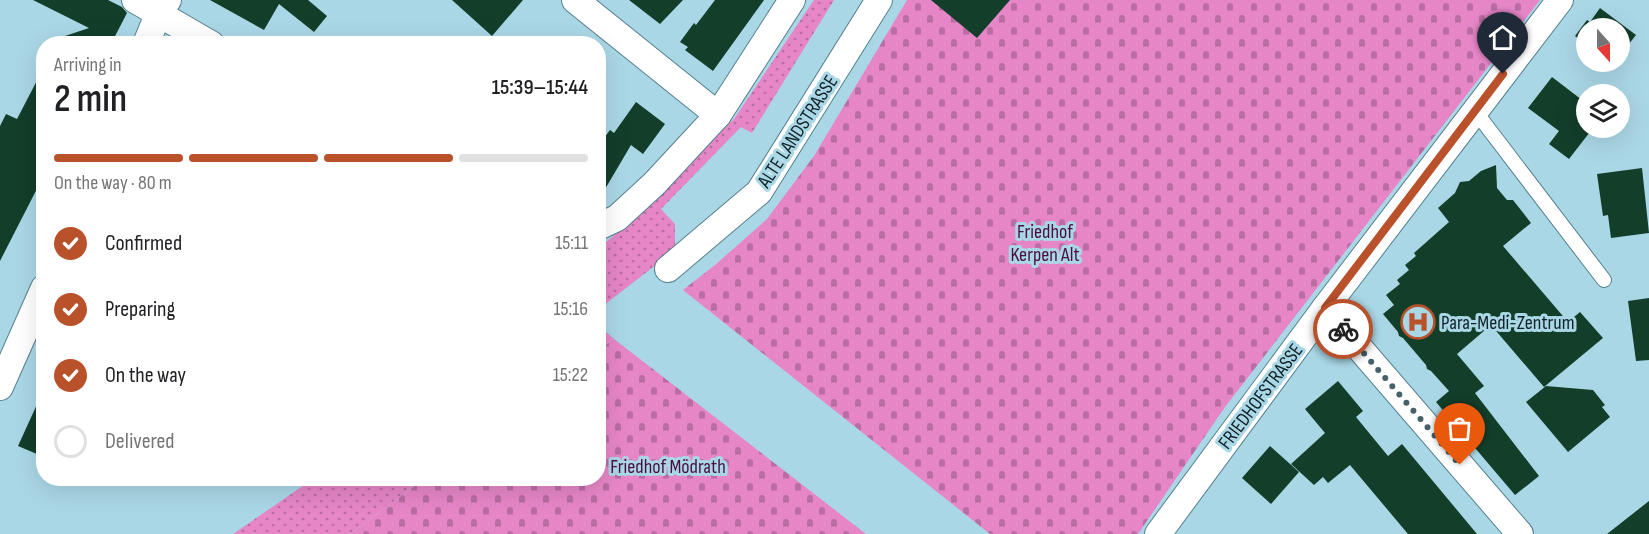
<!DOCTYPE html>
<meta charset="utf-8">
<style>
body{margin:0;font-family:"Sofia Sans Condensed",sans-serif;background:#f2f2f2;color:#202124;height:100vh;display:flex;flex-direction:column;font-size:22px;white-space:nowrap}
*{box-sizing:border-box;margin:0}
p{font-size:20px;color:#757577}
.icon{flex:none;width:33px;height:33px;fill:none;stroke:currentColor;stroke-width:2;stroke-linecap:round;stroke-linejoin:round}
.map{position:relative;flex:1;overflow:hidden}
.details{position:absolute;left:36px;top:36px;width:570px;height:450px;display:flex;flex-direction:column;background:#fff;border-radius:24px;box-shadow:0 6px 24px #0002}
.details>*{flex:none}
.needle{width:39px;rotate:159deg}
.controls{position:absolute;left:1576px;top:18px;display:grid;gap:12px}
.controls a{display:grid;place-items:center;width:54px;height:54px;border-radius:50%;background:#fff;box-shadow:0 6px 24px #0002;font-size:30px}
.pin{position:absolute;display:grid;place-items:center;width:51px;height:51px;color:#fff;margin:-62px -26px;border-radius:50% 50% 50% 0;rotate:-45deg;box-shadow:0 0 6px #0007}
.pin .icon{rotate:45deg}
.courier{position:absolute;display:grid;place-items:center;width:60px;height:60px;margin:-30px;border:4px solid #b9512a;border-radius:50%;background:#fff;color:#222;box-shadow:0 2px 8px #0007}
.head em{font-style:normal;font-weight:600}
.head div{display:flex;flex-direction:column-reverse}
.head{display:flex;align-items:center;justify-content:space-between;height:102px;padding:0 18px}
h1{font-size:39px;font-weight:600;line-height:45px}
.bar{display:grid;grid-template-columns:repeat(4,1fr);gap:9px 6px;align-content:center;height:72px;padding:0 18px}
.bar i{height:8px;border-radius:4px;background:#e0e0e0}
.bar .current{background:#b9512a}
.bar p{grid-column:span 4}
ol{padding:0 18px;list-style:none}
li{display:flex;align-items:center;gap:18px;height:66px}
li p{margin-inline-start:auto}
li .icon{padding:6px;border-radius:50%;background:#b9512a;color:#fff;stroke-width:4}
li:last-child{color:#757577}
li i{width:33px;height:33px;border:3px solid #e0e0e0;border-radius:50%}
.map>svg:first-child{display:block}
.grass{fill:url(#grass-dots)}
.cemetery{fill:url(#cemetery-stones)}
.building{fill:#123e2a}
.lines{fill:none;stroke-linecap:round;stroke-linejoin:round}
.lane-casing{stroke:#55808e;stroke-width:16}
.street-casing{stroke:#55808e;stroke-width:28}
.lane{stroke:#fff;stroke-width:14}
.street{stroke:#fff;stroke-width:26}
.done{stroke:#46616a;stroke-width:6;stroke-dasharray:0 10.8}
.route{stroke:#b9512a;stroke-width:8}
.labels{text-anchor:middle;stroke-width:6;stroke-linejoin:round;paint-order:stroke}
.street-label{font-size:20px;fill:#102127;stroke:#aad7e6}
.park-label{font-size:20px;fill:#4c0d3c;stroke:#aad7e6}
.poi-label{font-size:20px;fill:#102127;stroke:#aad7e6;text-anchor:start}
</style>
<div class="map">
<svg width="1649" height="534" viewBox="0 0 1649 534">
<defs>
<pattern id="grass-dots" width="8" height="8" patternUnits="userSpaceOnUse" patternTransform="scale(1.5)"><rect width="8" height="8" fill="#e686c7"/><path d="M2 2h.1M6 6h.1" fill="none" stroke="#b96da2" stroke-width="1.8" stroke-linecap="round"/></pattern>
<pattern id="cemetery-stones" width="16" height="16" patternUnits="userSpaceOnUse" patternTransform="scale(1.5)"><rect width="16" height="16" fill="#e686c7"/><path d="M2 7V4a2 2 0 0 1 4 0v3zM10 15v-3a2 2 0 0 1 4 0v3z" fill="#b96da2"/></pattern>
</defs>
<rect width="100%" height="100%" fill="#aad7e6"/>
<!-- grass -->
<g class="grass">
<polygon points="814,0 834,0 752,133 741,127 661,209 675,224 675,250 599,309 599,248 617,233 734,119"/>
<polygon points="598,325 614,339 599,350 598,350"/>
<polygon points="313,479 424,479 350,534 233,534"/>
</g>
<!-- cemetery -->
<g class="cemetery">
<polygon points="907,0 1540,0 1225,407 1138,534 990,534 683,290 715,265 767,219 814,156"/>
<polygon points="614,339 866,534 350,534 424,479 598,478 599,350"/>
</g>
<!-- building -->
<g class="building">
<polygon points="33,0 108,0 122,7 127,13 111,44 57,44 56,39 89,28"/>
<polygon points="210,0 308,0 327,16 314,32 279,4 264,30"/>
<polygon points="452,0 523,0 492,36"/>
<polygon points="629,0 683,0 660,24"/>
<polygon points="715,0 764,0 713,71 685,50 688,47 680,42 694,23 696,25"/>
<polygon points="931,0 1010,0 977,38"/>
<polygon points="1600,8 1636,35 1620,55 1620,28 1587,28 1587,45 1575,36 1587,20 1590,22"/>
<polygon points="44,67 44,175 0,261 0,126 6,114 17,119"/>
<polygon points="1552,77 1586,103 1579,111 1587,118 1587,128 1593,128 1569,159 1549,144 1559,131 1528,108"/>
<polygon points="636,102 665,124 643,154 631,145 598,201 598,146 610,130 614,133"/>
<polygon points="1496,165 1497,188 1507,200 1513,200 1531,223 1503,246 1568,322 1580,312 1603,338 1544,387 1491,325 1457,354 1484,386 1475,393 1539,476 1515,495 1436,402 1449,391 1431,371 1427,369 1426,365 1403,338 1399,336 1398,332 1383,314 1394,305 1386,295 1400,284 1397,280 1409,270 1405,265 1416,256 1414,253 1449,222 1438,208 1455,193 1460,182 1469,181 1481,171"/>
<polygon points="1642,168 1649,233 1611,238 1608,215 1603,216 1597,174"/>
<polygon points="1649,298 1649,360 1636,361 1628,301"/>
<polygon points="1338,381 1363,411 1356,417 1388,456 1402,444 1477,534 1408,534 1350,465 1328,483 1323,477 1314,485 1291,464 1325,433 1305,409"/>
<polygon points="1546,386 1593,390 1605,405 1602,407 1610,417 1568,452 1526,402"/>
<polygon points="44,389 44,457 18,446"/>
<polygon points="1270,446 1299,472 1271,504 1242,478"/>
<polygon points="1649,501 1649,534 1607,534"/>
</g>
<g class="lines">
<defs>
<polyline id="lane" points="1475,111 1604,280"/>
<g id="street">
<polyline points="135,0 211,44"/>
<polyline points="575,0 718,115"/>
<polyline points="146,44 159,12 168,0"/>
<polyline points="598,227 617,218 654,184 718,115 792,0"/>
<polyline points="668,269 759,192 879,0"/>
<polyline points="1325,308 1520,534"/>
<polyline points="0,387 44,288"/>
<polyline points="1158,534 1325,308 1560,0"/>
</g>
</defs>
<!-- lane casing -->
<use href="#lane" class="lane-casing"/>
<!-- street casing -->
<use href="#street" class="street-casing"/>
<!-- lane -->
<use href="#lane" class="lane"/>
<!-- street -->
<use href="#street" class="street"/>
</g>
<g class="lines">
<!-- done -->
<polyline class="done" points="1343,329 1460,465"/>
<!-- route -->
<polyline class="route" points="1343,329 1325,308 1503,74"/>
</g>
<!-- icons -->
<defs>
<symbol id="hospital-ring" viewBox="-11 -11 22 22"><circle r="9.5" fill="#aad7e6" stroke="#b9512a" stroke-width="1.5"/><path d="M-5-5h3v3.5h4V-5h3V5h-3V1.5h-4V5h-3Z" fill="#b9512a"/></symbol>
</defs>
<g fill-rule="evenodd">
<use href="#hospital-ring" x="1399" y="303" width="38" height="38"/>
</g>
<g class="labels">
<!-- street labels -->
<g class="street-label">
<text transform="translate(797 131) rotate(-57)" y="7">ALTE LANDSTRASSE</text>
<text transform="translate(1260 396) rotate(-53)" y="7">FRIEDHOFSTRASSE</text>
</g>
<!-- park labels -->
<g class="park-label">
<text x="1045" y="238">Friedhof<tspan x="1045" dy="23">Kerpen Alt</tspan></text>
<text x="668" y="473">Friedhof Mödrath</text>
</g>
<!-- poi labels -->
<g class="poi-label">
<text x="1441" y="329">Para-Medi-Zentrum</text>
</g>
</g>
</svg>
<div class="controls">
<a><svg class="needle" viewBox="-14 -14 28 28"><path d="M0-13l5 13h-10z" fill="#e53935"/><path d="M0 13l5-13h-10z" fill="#757577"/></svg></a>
<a><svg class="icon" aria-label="layers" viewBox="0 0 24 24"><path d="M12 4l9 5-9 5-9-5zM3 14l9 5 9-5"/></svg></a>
</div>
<div class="pin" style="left:1460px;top:465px;background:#ea580c"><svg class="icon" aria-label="bag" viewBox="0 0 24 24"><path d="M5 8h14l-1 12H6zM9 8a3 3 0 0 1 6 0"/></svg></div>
<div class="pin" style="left:1503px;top:74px;background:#1f2937"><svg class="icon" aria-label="home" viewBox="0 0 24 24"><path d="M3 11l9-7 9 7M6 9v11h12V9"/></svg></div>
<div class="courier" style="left:1343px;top:329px"><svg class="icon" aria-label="bike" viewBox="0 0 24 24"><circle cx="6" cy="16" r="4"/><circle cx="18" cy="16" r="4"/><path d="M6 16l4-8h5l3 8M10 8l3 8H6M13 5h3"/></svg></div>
<section class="details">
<div class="head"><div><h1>2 min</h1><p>Arriving in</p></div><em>15:39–15:44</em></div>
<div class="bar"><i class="current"></i><i class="current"></i><i class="current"></i><i></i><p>On the way · 80 m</p></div>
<ol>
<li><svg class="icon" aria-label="check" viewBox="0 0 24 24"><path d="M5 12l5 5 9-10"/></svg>Confirmed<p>15:11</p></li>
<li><svg class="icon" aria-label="check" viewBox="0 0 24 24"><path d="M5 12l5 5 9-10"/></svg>Preparing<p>15:16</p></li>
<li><svg class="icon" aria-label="check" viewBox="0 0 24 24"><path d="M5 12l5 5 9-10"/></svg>On the way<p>15:22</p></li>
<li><i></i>Delivered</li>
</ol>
</section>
</div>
